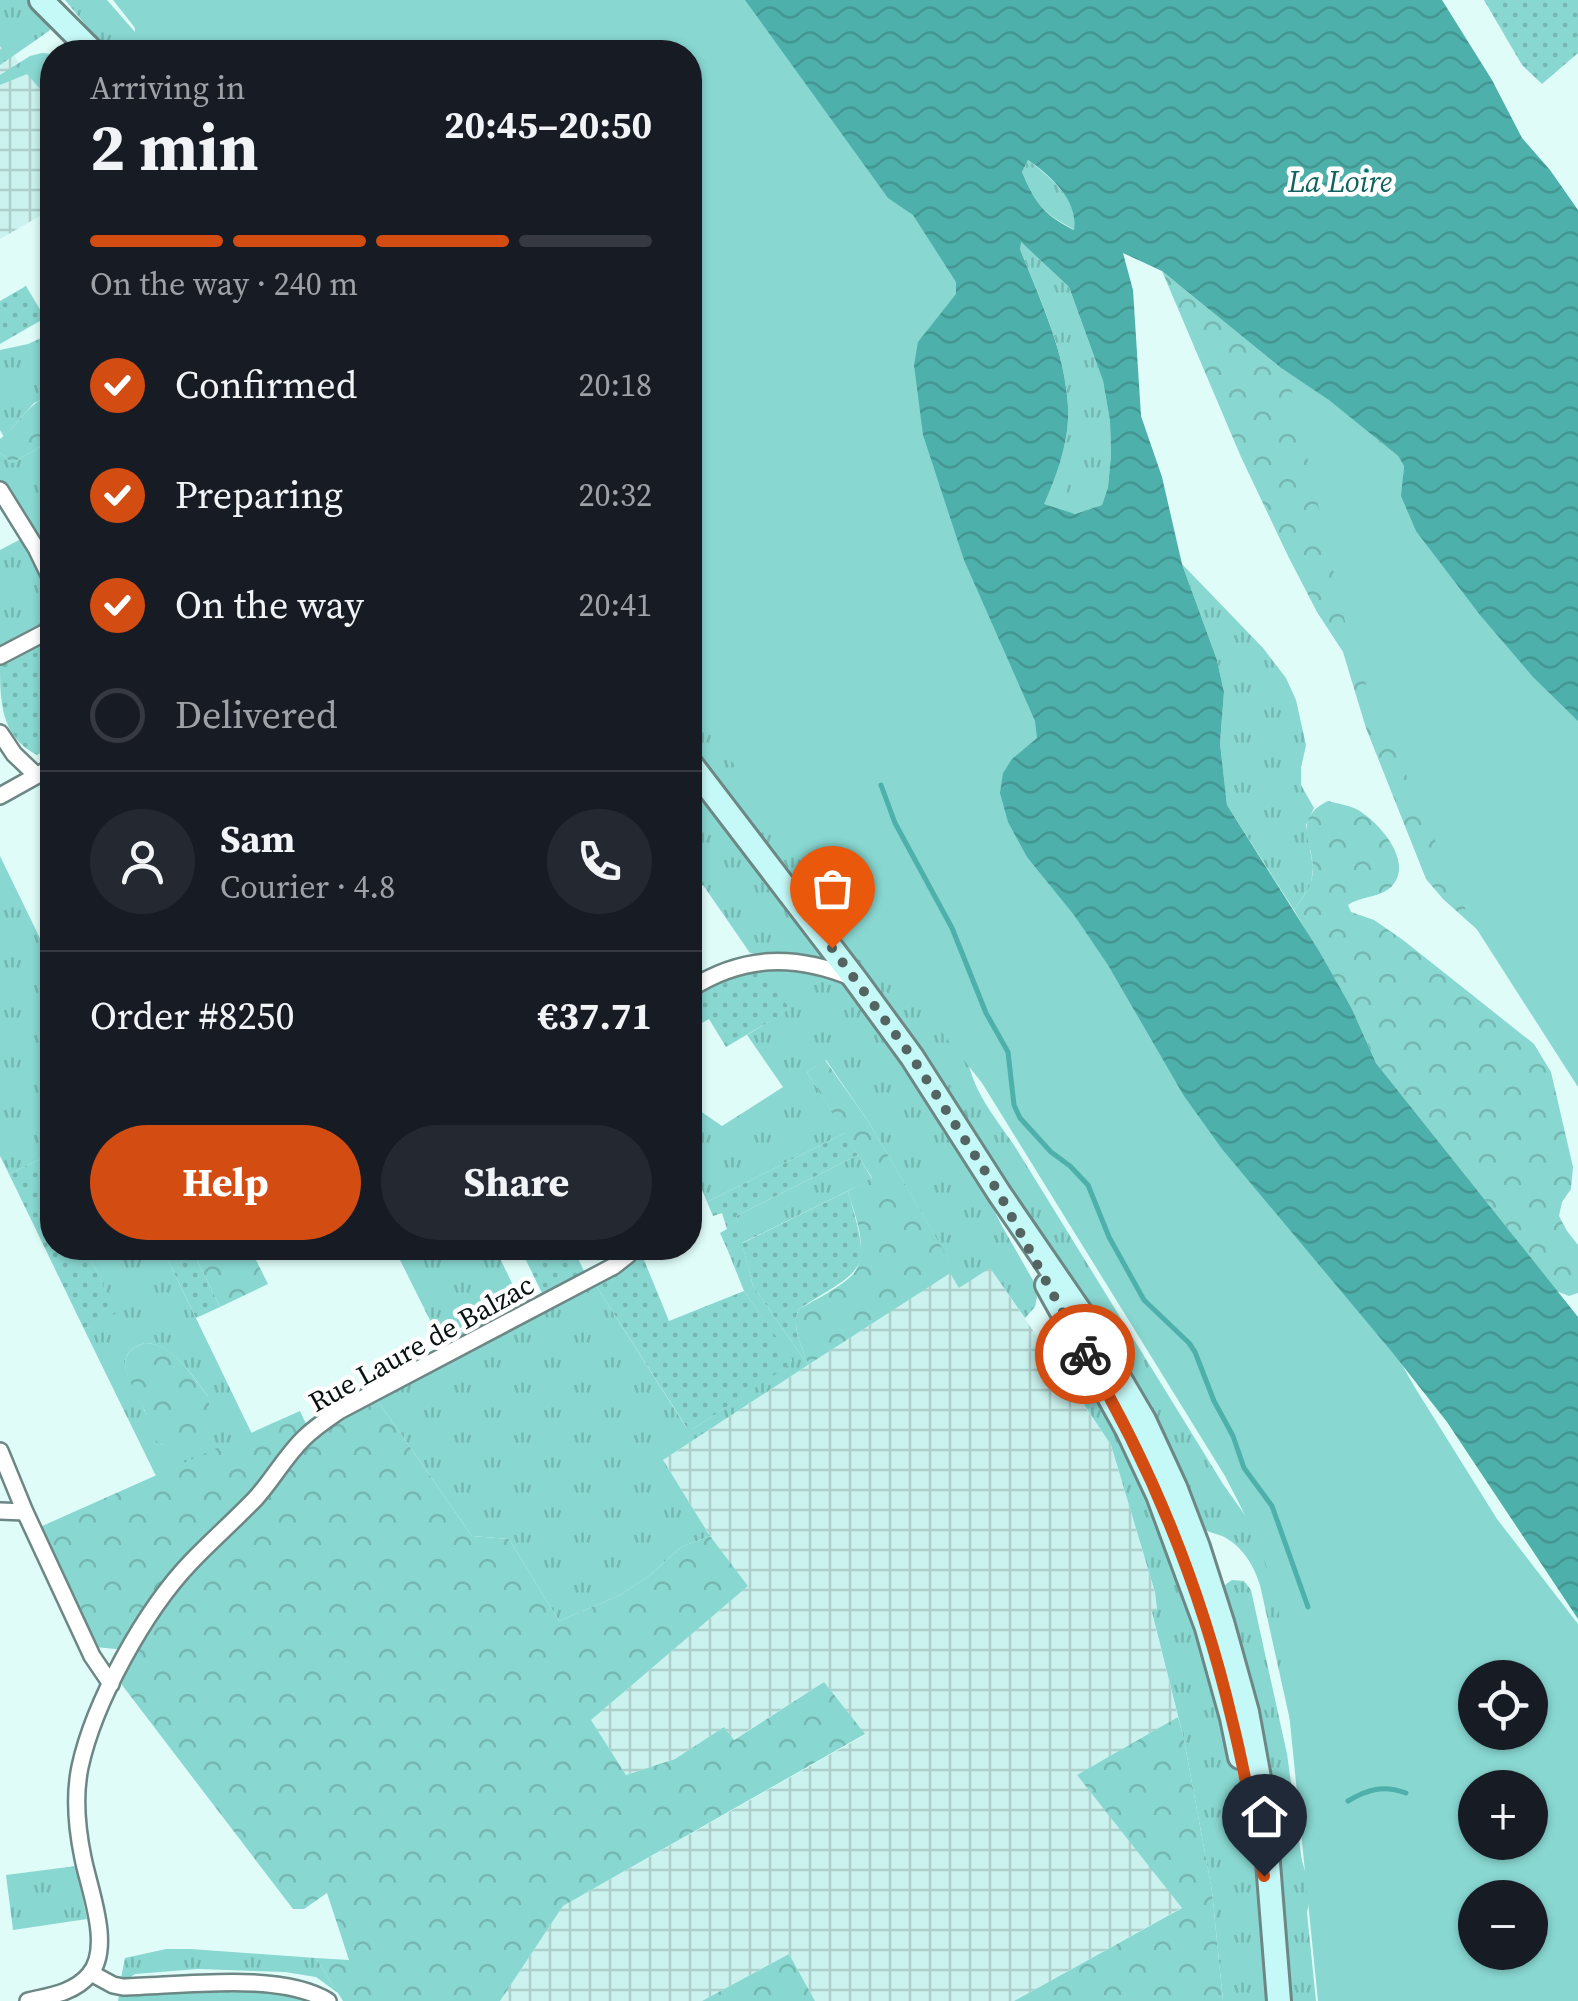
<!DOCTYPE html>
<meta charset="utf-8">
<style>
body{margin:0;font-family:"Source Serif 4",serif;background:#242831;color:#f1f3f6;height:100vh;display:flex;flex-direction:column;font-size:38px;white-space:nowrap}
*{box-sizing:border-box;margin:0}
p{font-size:32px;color:#9ea1a6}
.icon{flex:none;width:55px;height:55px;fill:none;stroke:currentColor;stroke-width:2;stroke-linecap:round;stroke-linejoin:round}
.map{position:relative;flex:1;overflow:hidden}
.sheet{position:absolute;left:40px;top:40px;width:662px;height:1220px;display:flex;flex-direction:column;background:#171b24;border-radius:40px;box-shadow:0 2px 8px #0004}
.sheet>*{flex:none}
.tools{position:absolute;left:1458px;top:1660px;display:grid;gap:20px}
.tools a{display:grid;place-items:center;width:90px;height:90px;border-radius:50%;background:#171b24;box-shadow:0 2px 8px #0004;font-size:50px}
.pin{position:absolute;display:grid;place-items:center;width:85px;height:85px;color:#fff;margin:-102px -42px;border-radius:50% 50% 50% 0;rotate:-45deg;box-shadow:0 0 10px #0007}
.pin .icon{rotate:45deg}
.courier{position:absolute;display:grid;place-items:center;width:100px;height:100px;margin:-50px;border:8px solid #d34d13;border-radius:50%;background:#fff;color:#222;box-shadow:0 2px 12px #0007}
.head em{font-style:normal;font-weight:700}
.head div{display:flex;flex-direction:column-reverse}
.head{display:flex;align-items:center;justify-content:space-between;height:170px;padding:0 50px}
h1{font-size:65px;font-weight:700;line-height:75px}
.bar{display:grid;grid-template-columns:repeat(4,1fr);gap:15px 10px;align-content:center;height:120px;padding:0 50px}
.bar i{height:12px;border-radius:8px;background:#363941}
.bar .on{background:#d34d13}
.bar p{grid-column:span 4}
.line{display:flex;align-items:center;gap:25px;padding:0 50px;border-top:2px solid #363941}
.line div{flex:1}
.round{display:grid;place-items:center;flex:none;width:105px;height:105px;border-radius:52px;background:#242831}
ol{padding:0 50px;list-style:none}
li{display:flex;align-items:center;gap:30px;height:110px}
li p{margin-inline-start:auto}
li .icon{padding:10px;border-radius:50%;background:#d34d13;color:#fff;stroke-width:4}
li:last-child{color:#9ea1a6}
li i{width:55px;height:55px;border:5px solid #363941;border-radius:50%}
.cta{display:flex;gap:20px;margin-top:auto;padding:20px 50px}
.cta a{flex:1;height:115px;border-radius:60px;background:#d34d13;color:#fff;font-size:40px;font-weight:700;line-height:115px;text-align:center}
.cta a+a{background:#242831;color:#f1f3f6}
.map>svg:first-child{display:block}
.industrial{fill:url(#industrial-grid)}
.grass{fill:url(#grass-tufts);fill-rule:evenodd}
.forest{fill:url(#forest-crowns)}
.park{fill:#89d7d1;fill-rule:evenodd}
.garden{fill:url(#garden-dots)}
.water{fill:url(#water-waves);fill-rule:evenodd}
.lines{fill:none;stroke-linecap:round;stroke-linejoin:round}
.stream{stroke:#4eb0aa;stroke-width:5}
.minor-casing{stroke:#6d8785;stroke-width:20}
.secondary-casing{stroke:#6d8785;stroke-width:28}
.minor{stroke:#fff;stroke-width:15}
.secondary{stroke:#c5f9f7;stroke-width:22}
.done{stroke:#536462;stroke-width:10;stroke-dasharray:0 18}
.route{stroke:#d34d13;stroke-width:12}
.labels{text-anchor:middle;stroke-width:9;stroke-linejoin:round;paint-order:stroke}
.street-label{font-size:28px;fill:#081211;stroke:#fff}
.water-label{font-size:30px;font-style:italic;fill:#0f625e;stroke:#fff}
</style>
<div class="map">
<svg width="1578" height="2001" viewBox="0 0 1578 2001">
<defs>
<pattern id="industrial-grid" width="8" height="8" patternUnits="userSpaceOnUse" patternTransform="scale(2.5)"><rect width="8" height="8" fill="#cbf2ee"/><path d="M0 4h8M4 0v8" fill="none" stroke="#adcecb"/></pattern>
<pattern id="grass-tufts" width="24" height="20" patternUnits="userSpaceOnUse" patternTransform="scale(2.5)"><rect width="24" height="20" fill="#89d7d1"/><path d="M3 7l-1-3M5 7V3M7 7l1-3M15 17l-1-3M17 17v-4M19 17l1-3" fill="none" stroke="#75b8b2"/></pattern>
<pattern id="forest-crowns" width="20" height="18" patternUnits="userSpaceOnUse" patternTransform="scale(2.5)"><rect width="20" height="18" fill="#89d7d1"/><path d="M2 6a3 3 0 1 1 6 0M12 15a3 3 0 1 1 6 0" fill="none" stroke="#75b8b2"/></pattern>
<pattern id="garden-dots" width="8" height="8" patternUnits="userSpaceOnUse" patternTransform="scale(2.5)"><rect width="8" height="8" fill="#89d7d1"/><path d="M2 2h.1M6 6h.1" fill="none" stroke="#75b8b2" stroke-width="1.8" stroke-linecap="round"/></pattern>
<pattern id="water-waves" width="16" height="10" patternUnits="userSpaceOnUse" patternTransform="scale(2.5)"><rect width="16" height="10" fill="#4eb0aa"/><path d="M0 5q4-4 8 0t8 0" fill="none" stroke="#439691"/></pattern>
</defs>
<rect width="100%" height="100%" fill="#dffcf9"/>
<!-- industrial -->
<g class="industrial">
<polygon points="0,36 20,64 52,94 52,209 0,239"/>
<polygon points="980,1253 1111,1445 1155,1592 1157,1609 1152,1613 1178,1717 1078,1776 1183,1907 1014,2001 815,2001 789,1954 702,2001 500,2001 563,1906 865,1735 824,1682 733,1740 724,1727 675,1759 626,1775 591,1720 748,1586 714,1542 663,1460"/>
</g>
<!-- grass -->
<g class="grass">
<polygon points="0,0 36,0 52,26 49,31 0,65 0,51 2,49 0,46"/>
<polygon points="65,0 107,0 135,32 133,0 231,52 108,52"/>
<polygon points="42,53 52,54 52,111 41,90 27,74 0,85 0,75 30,56"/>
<path d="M1028 160C1050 177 1079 200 1075 230 1043 213 1036 205 1022 172Z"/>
<path d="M1020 241 1069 287 1103 381 1110 421 1111 455 1108 487 1102 505 1075 514 1043 505C1057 476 1070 439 1068 406 1065 351 1040 299 1020 249Z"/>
<polygon points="52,333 52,395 34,403 4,437 0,430 0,350 28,344"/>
<polygon points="52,440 52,564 0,480 0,453 12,463"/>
<path d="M21 539C37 564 67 601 37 628 27 636 11 642 0 648V550Z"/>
<polygon points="1182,564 1263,648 1286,678 1296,700 1306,745 1301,768 1301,785 1314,808 1306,825 1313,867 1311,885 1294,910 1227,805 1220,743 1224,692 1217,660"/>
<path d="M690 665 967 1054C971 1089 994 1116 1014 1145L1223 1484 1264 1542 1299 1634 1291 1725 1260 1585C1254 1566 1242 1545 1222 1536 1215 1533 1207 1533 1201 1526 1192 1515 1187 1496 1181 1483L733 808 690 750Z"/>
<polygon points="690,777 830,962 750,953 703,885 690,892"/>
<polygon points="0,856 52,963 52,1181 41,1159 9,1174 0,1156"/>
<polygon points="757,963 786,964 843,979 879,1025 970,1163 1002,1226 1034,1282 1037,1297 1035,1307 1025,1318 990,1268 959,1288 950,1273 954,1269 868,1121 826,1060 807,1072 845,1133 707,1202 690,1161 690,1104 722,1126 783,1087 747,1035 789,1009"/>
<polygon points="858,1155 872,1179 742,1243 753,1286 808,1365 663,1460 710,1536 681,1547 649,1576 620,1595 559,1621 509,1539 472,1536 375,1397 595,1284 686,1427 693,1429 790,1364 792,1360 744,1291 728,1251 742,1243 736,1216"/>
<path d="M85 1248H162L252 1434 156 1476 84 1329 116 1312ZM145 1343C174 1344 191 1375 208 1396L162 1445C149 1433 148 1417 141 1402 131 1381 109 1354 145 1343Z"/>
<polygon points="394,1248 495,1248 523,1306 444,1348"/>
<polygon points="1081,1357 1107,1406 1184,1580 1233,1752 1244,1801 1261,1903 1272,2001 1223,2001 1212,1891 1184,1740 1152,1612 1157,1609 1155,1592 1111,1445 1069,1382"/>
<polygon points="1232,1580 1244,1581 1251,1590 1287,1754 1302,1861 1311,1891 1307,1913 1316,2001 1289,2001 1222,1591 1226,1584"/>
<polygon points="76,1866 87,1919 13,1930 6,1875"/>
<polygon points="166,1949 191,1949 316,1958 338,1993 316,1977 285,1972 198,1969 135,1974 126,1980 121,1978 125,1958"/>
<polygon points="179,1989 294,1992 317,2001 118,2001 119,1995"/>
</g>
<!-- forest -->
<g class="forest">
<polygon points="1162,271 1281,368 1329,399 1398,456 1404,466 1401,496 1509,958 1443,899 1426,879 1366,728 1343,652 1317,612 1288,556 1241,457"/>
<path d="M52 395V440L12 463 0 453V439C19 425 29 401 52 395Z"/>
<path d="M1328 801C1338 804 1349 805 1358 810 1380 823 1415 863 1391 887 1379 898 1361 896 1348 905L1351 912 1374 920 1403 940 1534 1044 1551 1072 1573 1167 1571 1189 1562 1202 1559 1216 1567 1231 1578 1245V1293L1569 1296 1554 1290 1520 1244 1376 1063 1352 1009 1294 910C1299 902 1308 892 1311 882 1321 849 1286 822 1328 801Z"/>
<path d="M825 1060 868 1121 955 1270 808 1365C803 1348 790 1326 799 1309 813 1301 852 1282 857 1268 868 1244 854 1214 848 1191L872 1178 807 1072Z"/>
<polygon points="191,1248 250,1248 268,1284 220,1307"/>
<path d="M145 1343C175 1344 190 1375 208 1396 213 1418 200 1438 177 1444 172 1445 167 1447 161 1444 149 1439 148 1420 144 1409 135 1387 106 1355 145 1343Z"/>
<polygon points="375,1397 472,1536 509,1539 559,1621 620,1595 649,1576 681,1547 710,1536 748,1586 591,1720 626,1775 675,1759 724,1727 734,1740 824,1682 865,1734 563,1906 500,2001 343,2001 316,1958 349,1960 327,1893 304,1909 293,1909 119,1681 166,1599 308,1438"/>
<polygon points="300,1411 307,1426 126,1650 95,1647 40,1527"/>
<polygon points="1178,1717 1184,1740 1212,1891 1223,2001 1014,2001 1182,1908 1077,1775"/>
<polygon points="789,1954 815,2001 702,2001"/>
</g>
<!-- park -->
<g class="park">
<path d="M113 0H869L1058 438 1081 575 1388 1340 1414 1386 1497 1519 1578 1624V2001H1318L1279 1613C1268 1559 1250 1524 1225 1476L982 1083 790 840 690 705V52H154ZM1475 1678H1530V1732H1475ZM1475 1788H1530V1842H1475ZM1475 1898H1530V1952H1475Z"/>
<polygon points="1290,383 1578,618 1578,1087 1469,917 1359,668 1347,630"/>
</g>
<!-- garden -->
<g class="garden">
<polygon points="1484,0 1578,0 1578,53 1542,84 1522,65"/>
<polygon points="26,286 45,318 0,344 0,301"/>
<path d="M52 631V746L37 755C0 736 0 702 0 661Z"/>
<polygon points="760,967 790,1009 726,1047 709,1019 698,1025 690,1011 690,995 733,975"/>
<path d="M845 1133 858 1155 736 1216 743 1243 848 1191C871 1273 869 1265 799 1309 790 1326 803 1348 808 1365L753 1286 742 1244 728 1251 720 1233 727 1229 722 1213 713 1216 707 1202Z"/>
<polygon points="41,1159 52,1181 52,1248 85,1248 117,1313 84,1329 9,1174"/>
<polygon points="162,1248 191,1248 220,1307 196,1318"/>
<polygon points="520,1248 573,1248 585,1273 543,1295"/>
<polygon points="642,1255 669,1321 744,1291 792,1359 791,1364 693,1429 687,1428 595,1284"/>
</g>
<!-- water -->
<path class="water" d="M745 0H1442L1492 80 1522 138 1550 170 1578 210V721L1533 677 1480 615 1416 531 1401 496 1404 466 1398 456 1329 400 1281 368 1162 271 1123 253 1133 290 1141 416 1162 477 1182 564 1217 660 1224 692 1220 743 1227 805 1319 951 1352 1009 1376 1063 1578 1317V1619L1447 1422 1392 1352 1222 1149 1184 1096 1108 965 1074 915 1027 857 1008 822 1000 793 1003 773 1012 759 1037 738 1035 721 964 560 923 435 914 365 918 342 956 294V282L913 215 888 198ZM1028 160C1050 175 1079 201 1074 230 1044 215 1035 203 1022 172ZM1021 242 1069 287 1103 381 1110 421 1111 455 1108 487 1102 505 1075 514 1044 504C1057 475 1070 439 1068 406 1065 351 1040 300 1020 249Z"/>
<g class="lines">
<!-- stream -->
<g class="stream">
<polyline points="881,785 895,823 952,928 986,1013 1008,1052 1014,1105 1020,1118 1051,1152 1070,1166 1088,1185 1109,1237 1144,1300 1189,1343 1195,1352 1214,1401 1233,1436 1244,1468 1272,1506 1308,1607"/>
<path d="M1348 1801C1368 1789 1383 1785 1406 1793"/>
</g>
<defs>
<g id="minor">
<polyline points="0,490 36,548 52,581"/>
<polyline points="0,656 44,633 52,626"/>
<polyline points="0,733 14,754 36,775"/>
<polyline points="0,796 52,767"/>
<path d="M690 989C743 955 795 954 853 978"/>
<polyline points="0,1451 25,1512 92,1656 111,1684"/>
<polyline points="0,1511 25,1512"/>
<path d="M91 1973 113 1985 123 1987C179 1986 280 1971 328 2001"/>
<path d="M28 2001C49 1996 74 1993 89 1975 113 1948 89 1889 83 1858 77 1829 74 1796 80 1767 94 1702 145 1610 191 1562 212 1540 235 1520 256 1498 273 1479 285 1457 303 1439 314 1428 326 1420 339 1411L614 1266 628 1255 632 1248"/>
</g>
<g id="secondary">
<polyline points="41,0 93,52"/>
<polyline points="690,763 855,979 912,1057 999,1193 1081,1313 1144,1420 1175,1487 1198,1547 1222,1622 1247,1712 1263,1800 1279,2001"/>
<polyline points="1047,1285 1128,1431 1158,1495 1207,1628 1232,1718 1240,1757"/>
</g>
</defs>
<!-- minor casing -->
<use href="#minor" class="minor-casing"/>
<!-- secondary casing -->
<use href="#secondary" class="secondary-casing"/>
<!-- minor -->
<use href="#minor" class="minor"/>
<!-- secondary -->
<use href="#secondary" class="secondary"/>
</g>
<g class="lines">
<!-- done -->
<polyline class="done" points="832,948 912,1057 999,1193 1085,1354"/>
<!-- route -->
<path class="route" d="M1085 1354C1152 1467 1202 1592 1232 1720 1245 1771 1254 1824 1264 1876"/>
</g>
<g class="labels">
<!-- street labels -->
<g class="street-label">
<text transform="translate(421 1343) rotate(-29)" y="10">Rue Laure de Balzac</text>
</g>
<!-- water labels -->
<g class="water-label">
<text x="1340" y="192">La Loire</text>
</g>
</g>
</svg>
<div class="tools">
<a><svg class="icon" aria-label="locate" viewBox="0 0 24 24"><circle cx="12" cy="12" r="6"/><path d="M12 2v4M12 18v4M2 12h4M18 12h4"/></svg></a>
<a>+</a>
<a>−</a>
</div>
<div class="pin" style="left:832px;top:948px;background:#ea580c"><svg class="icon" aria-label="bag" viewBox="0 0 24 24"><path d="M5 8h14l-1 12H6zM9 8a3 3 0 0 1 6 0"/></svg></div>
<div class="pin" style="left:1264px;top:1876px;background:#1f2937"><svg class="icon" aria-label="home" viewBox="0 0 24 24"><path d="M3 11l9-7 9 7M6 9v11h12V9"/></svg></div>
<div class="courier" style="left:1085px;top:1354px"><svg class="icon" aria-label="bike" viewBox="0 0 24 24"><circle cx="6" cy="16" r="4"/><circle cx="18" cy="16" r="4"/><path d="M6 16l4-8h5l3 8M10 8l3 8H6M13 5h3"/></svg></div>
<section class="sheet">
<div class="head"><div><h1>2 min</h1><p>Arriving in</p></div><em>20:45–20:50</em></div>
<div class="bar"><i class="on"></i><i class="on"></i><i class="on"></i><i></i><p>On the way · 240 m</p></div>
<ol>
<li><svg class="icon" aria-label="check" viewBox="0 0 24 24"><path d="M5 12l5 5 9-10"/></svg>Confirmed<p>20:18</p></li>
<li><svg class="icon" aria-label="check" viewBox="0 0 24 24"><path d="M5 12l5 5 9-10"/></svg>Preparing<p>20:32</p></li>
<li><svg class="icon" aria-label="check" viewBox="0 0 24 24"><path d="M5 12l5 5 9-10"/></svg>On the way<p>20:41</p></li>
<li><i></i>Delivered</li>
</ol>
<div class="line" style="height:180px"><a class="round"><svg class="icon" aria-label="person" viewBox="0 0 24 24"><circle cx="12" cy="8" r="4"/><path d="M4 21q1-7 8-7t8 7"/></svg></a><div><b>Sam</b><p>Courier · 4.8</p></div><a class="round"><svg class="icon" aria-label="phone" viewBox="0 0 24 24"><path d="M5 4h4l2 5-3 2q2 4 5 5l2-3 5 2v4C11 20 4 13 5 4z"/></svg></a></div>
<div class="line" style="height:130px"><div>Order #8250</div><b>€37.71</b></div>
<div class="cta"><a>Help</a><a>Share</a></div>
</section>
</div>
